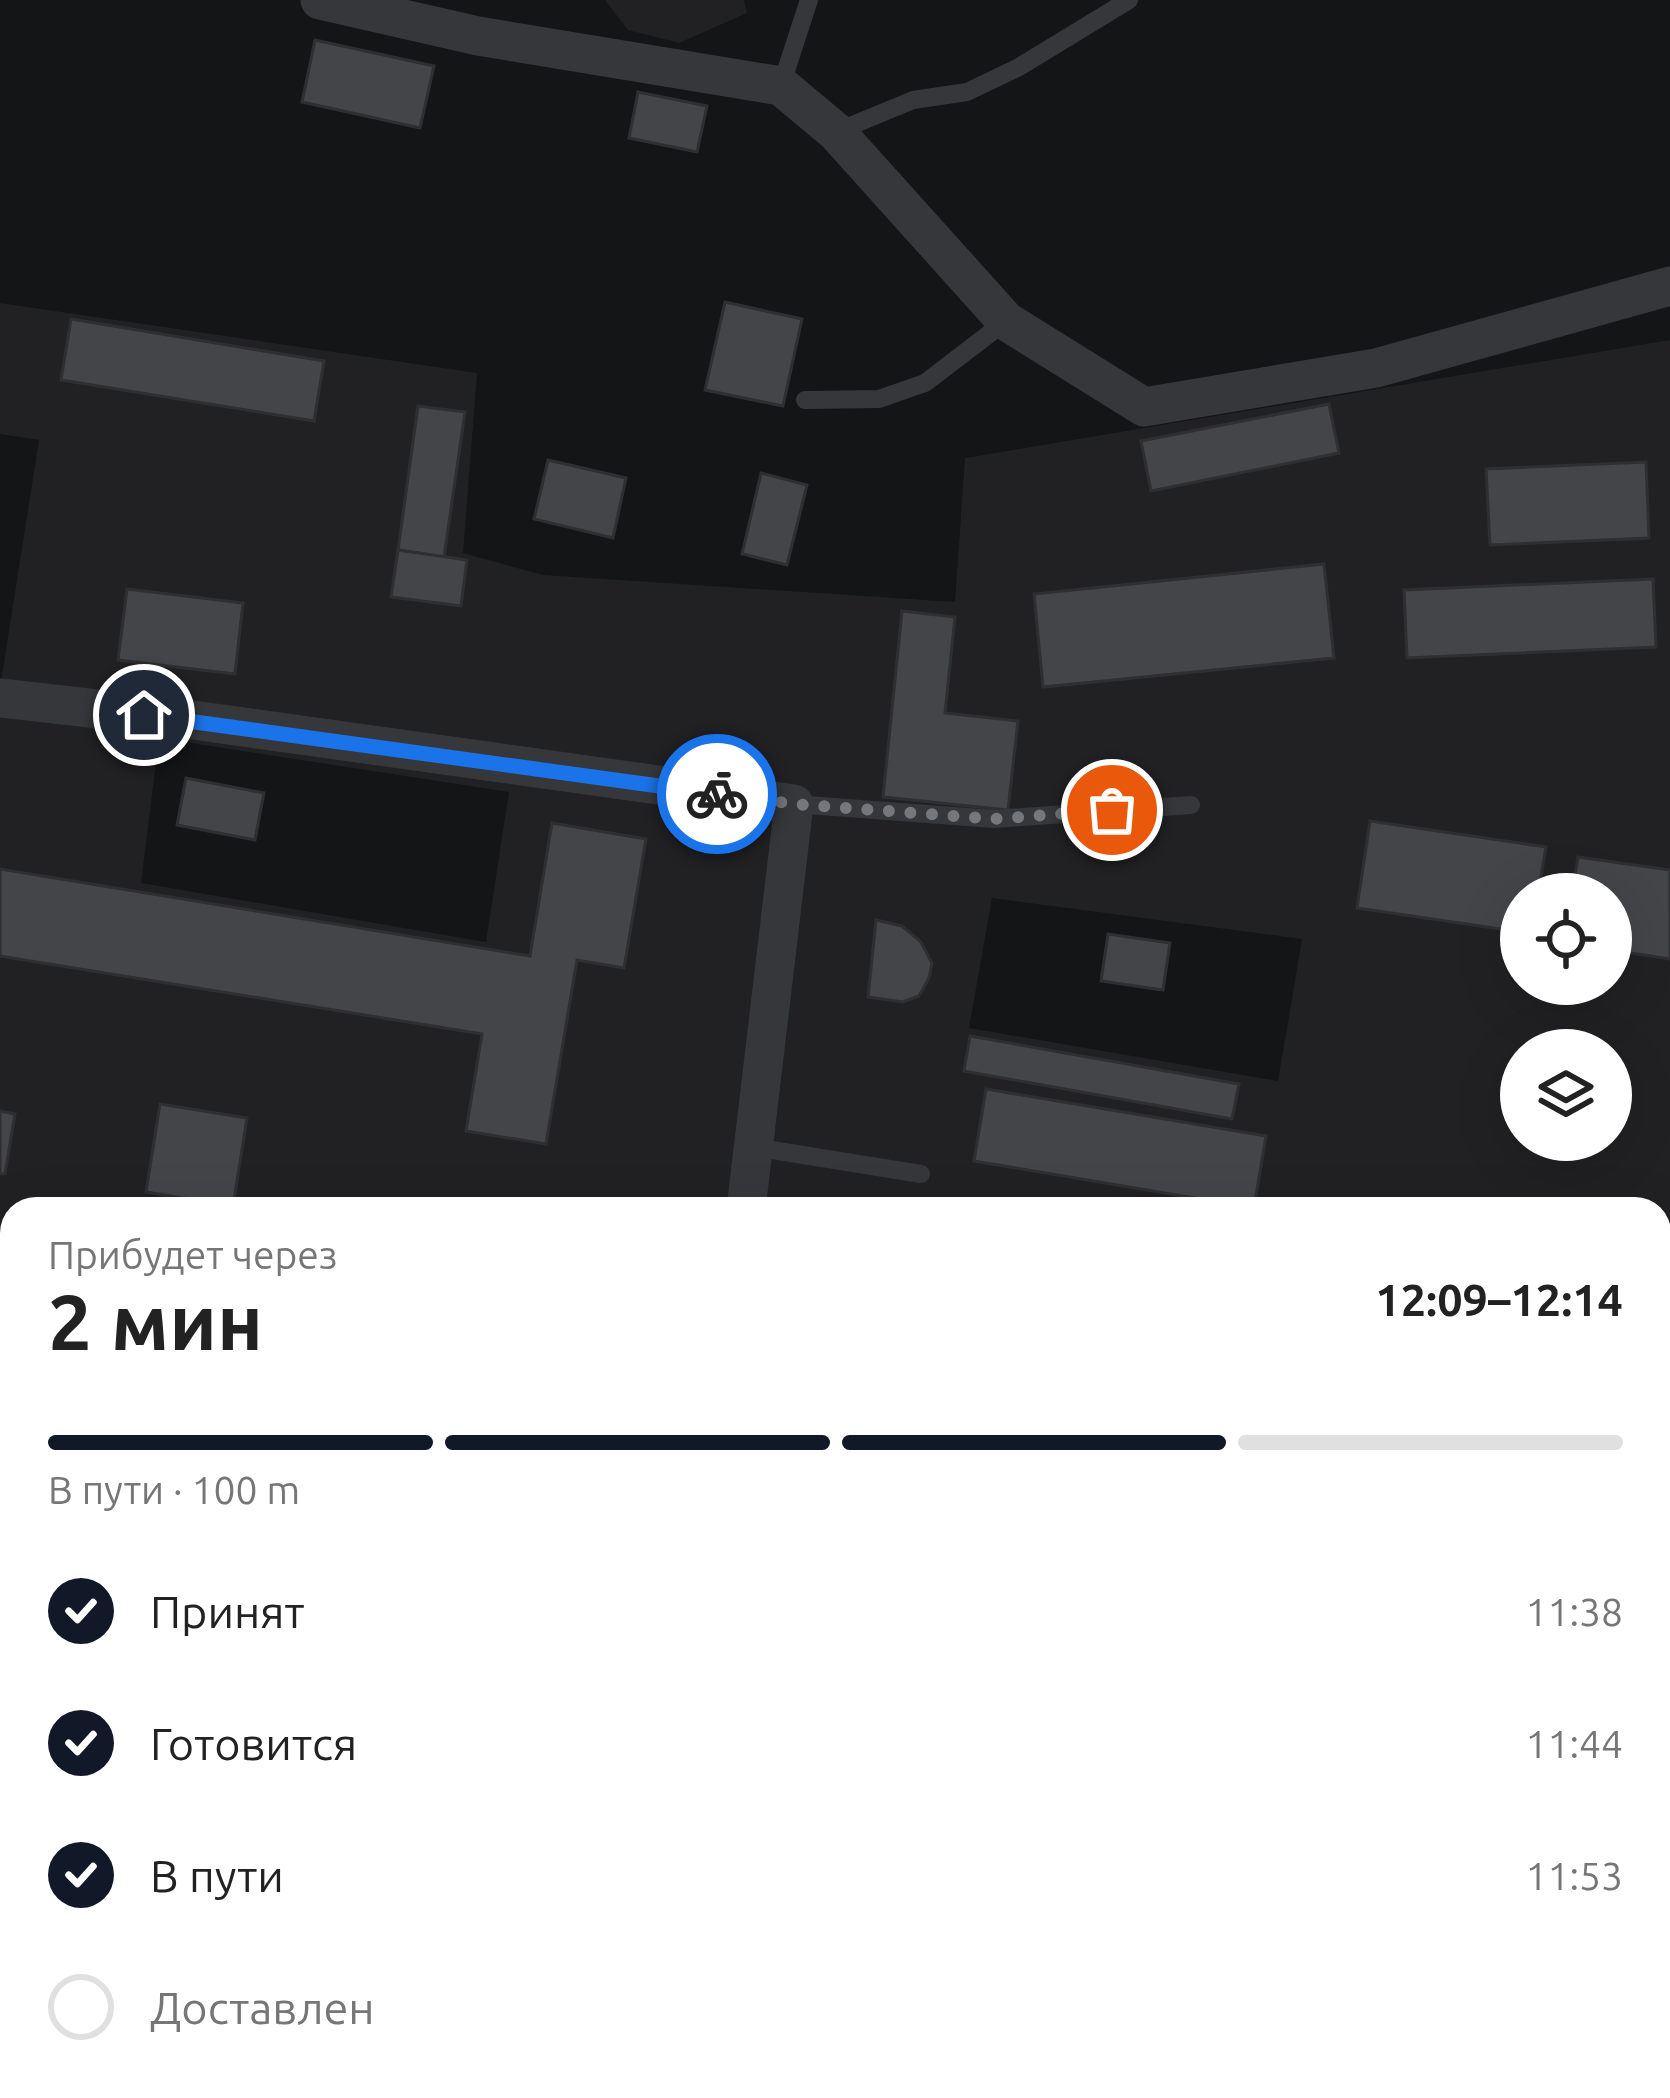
<!DOCTYPE html>
<html lang="ru">
<meta charset="utf-8">
<style>
body{margin:0;font-family:Ubuntu,sans-serif;background:#f2f2f2;color:#222;height:100vh;display:flex;flex-direction:column;font-size:45px;white-space:nowrap}
*{box-sizing:border-box;margin:0}
p{font-size:39px;color:#767676}
.icon{flex:none;width:66px;height:66px;fill:none;stroke:currentColor;stroke-width:2;stroke-linecap:round;stroke-linejoin:round}
.map{position:relative;flex:1;overflow:hidden}
.sheet{position:absolute;left:0px;top:1197px;width:1671px;height:903px;display:flex;flex-direction:column;background:#fff;border-radius:36px 36px 0 0;box-shadow:0 12px 48px #0002}
.sheet>*{flex:none}
.controls{position:absolute;left:1500px;top:873px;display:grid;gap:24px}
.controls a{display:grid;place-items:center;width:132px;height:132px;border-radius:50%;background:#fff;box-shadow:0 12px 48px #0002;font-size:60px}
.pin{position:absolute;display:grid;place-items:center;width:102px;height:102px;color:#fff;margin:-51px;border:6px solid #fff;border-radius:50%;box-shadow:0 3px 12px #0007}
.courier{position:absolute;display:grid;place-items:center;width:120px;height:120px;margin:-60px;border:9px solid #1a73e8;border-radius:50%;background:#fff;color:#222;box-shadow:0 3px 15px #0007}
.summary em{font-style:normal;font-weight:700}
.summary div{display:flex;flex-direction:column-reverse}
.summary{display:flex;align-items:center;justify-content:space-between;height:204px;padding:0 48px}
h1{font-size:78px;font-weight:700;line-height:90px}
.bar{display:grid;grid-template-columns:repeat(4,1fr);gap:18px 12px;align-content:center;height:144px;padding:0 48px}
.bar i{height:15px;border-radius:9px;background:#e0e0e0}
.bar .selected{background:#111827}
.bar p{grid-column:span 4}
ol{padding:0 48px;list-style:none}
li{display:flex;align-items:center;gap:36px;height:132px}
li p{margin-inline-start:auto}
li .icon{padding:12px;border-radius:50%;background:#111827;color:#fff;stroke-width:4}
li:last-child{color:#767676}
li i{width:66px;height:66px;border:6px solid #e0e0e0;border-radius:50%}
.map>svg:first-child{display:block}
.built{fill:#212123;fill-rule:evenodd}
.building{fill:#444548;stroke:#2f2f32;stroke-width:3}
.lines{fill:none;stroke-linecap:round;stroke-linejoin:round}
.lane{stroke:#36373a;stroke-width:18}
.street{stroke:#36373a;stroke-width:39}
.done{stroke:#74787d;stroke-width:12;stroke-dasharray:0 21.6}
.route{stroke:#1a73e8;stroke-width:15}
</style>
<div class="map">
<svg width="1670" height="2098" viewBox="0 0 1670 2098">
<rect width="100%" height="100%" fill="#141516"/>
<!-- built -->
<g class="built">
<polygon points="605,0 744,0 747,13 679,43 628,30"/>
<path d="M0 303 477 373 463 553 543 575 955 602 965 458 1670 340V2098H0V688L39 440 0 434ZM159 738 509 792 486 942 141 883ZM1521 894H1611V984H1521ZM992 898 1302 939 1278 1081 969 1028ZM1521 1050H1611V1140H1521ZM12 1209H1659V2088H12Z"/>
</g>
<!-- building -->
<g class="building">
<polygon points="315,40 434,66 420,128 302,102"/>
<polygon points="638,92 707,106 697,152 629,138"/>
<polygon points="725,302 802,319 783,406 705,390"/>
<polygon points="71,319 324,361 314,421 61,380"/>
<polygon points="1329,404 1339,453 1151,491 1141,441"/>
<polygon points="418,406 465,412 444,557 398,550"/>
<polygon points="548,460 626,478 613,538 534,519"/>
<polygon points="1646,462 1649,538 1490,545 1486,469"/>
<polygon points="761,473 807,485 787,565 742,554"/>
<polygon points="398,550 467,560 461,606 391,597"/>
<polygon points="1324,564 1334,658 1043,687 1034,594"/>
<polygon points="1653,579 1656,647 1407,658 1404,590"/>
<polygon points="127,589 243,603 235,674 118,660"/>
<polygon points="902,611 955,617 945,713 1018,721 1008,810 883,797"/>
<polygon points="186,778 264,793 255,840 177,825"/>
<polygon points="1370,821 1546,847 1538,894 1521,894 1521,932 1357,908"/>
<polygon points="552,823 646,839 624,968 577,960 546,1144 466,1131 482,1034 0,956 0,869 530,956"/>
<polygon points="1578,857 1670,870 1670,959 1611,950 1611,894 1572,894"/>
<polygon points="876,920 902,926 921,942 932,963 929,978 919,996 903,1002 868,997"/>
<polygon points="1108,934 1170,943 1163,990 1101,981"/>
<polygon points="970,1036 1239,1084 1232,1119 964,1071"/>
<polygon points="986,1089 1266,1136 1254,1208 974,1161"/>
<polygon points="160,1104 247,1118 233,1206 146,1192"/>
<polygon points="0,1111 15,1114 5,1174 0,1174"/>
<polygon points="1659,1339 1670,1341 1670,1410 1659,1408"/>
<polygon points="424,2088 496,2088 495,2098 422,2098"/>
</g>
<g class="lines">
<!-- lane -->
<g class="lane">
<polyline points="781,86 809,0"/>
<polyline points="836,132 913,100 967,92 1019,67 1129,0"/>
<polyline points="805,400 879,399 925,383 1006,321"/>
<polyline points="794,804 994,819 1191,805"/>
<polyline points="753,1147 921,1174"/>
</g>
<!-- street -->
<g class="street">
<polyline points="320,0 478,36 781,86 836,132 1006,321 1144,407 1376,368 1670,286"/>
<polyline points="0,698 186,719 794,804 746,1209"/>
<polyline points="618,2098 620,2088"/>
</g>
</g>
<g class="lines">
<!-- done -->
<polyline class="done" points="717,794 794,804 994,819 1112,810"/>
<!-- route -->
<polyline class="route" points="144,715 717,794"/>
</g>
</svg>
<div class="controls">
<a><svg class="icon" aria-label="locate" viewBox="0 0 24 24"><circle cx="12" cy="12" r="6"/><path d="M12 2v4M12 18v4M2 12h4M18 12h4"/></svg></a>
<a><svg class="icon" aria-label="layers" viewBox="0 0 24 24"><path d="M12 4l9 5-9 5-9-5zM3 14l9 5 9-5"/></svg></a>
</div>
<div class="pin" style="left:1112px;top:810px;background:#ea580c"><svg class="icon" aria-label="bag" viewBox="0 0 24 24"><path d="M5 8h14l-1 12H6zM9 8a3 3 0 0 1 6 0"/></svg></div>
<div class="pin" style="left:144px;top:715px;background:#1f2937"><svg class="icon" aria-label="home" viewBox="0 0 24 24"><path d="M3 11l9-7 9 7M6 9v11h12V9"/></svg></div>
<div class="courier" style="left:717px;top:794px"><svg class="icon" aria-label="bike" viewBox="0 0 24 24"><circle cx="6" cy="16" r="4"/><circle cx="18" cy="16" r="4"/><path d="M6 16l4-8h5l3 8M10 8l3 8H6M13 5h3"/></svg></div>
<section class="sheet">
<div class="summary"><div><h1>2 мин</h1><p>Прибудет через</p></div><em>12:09–12:14</em></div>
<div class="bar"><i class="selected"></i><i class="selected"></i><i class="selected"></i><i></i><p>В пути · 100 m</p></div>
<ol>
<li><svg class="icon" aria-label="check" viewBox="0 0 24 24"><path d="M5 12l5 5 9-10"/></svg>Принят<p>11:38</p></li>
<li><svg class="icon" aria-label="check" viewBox="0 0 24 24"><path d="M5 12l5 5 9-10"/></svg>Готовится<p>11:44</p></li>
<li><svg class="icon" aria-label="check" viewBox="0 0 24 24"><path d="M5 12l5 5 9-10"/></svg>В пути<p>11:53</p></li>
<li><i></i>Доставлен</li>
</ol>
</section>
</div>
